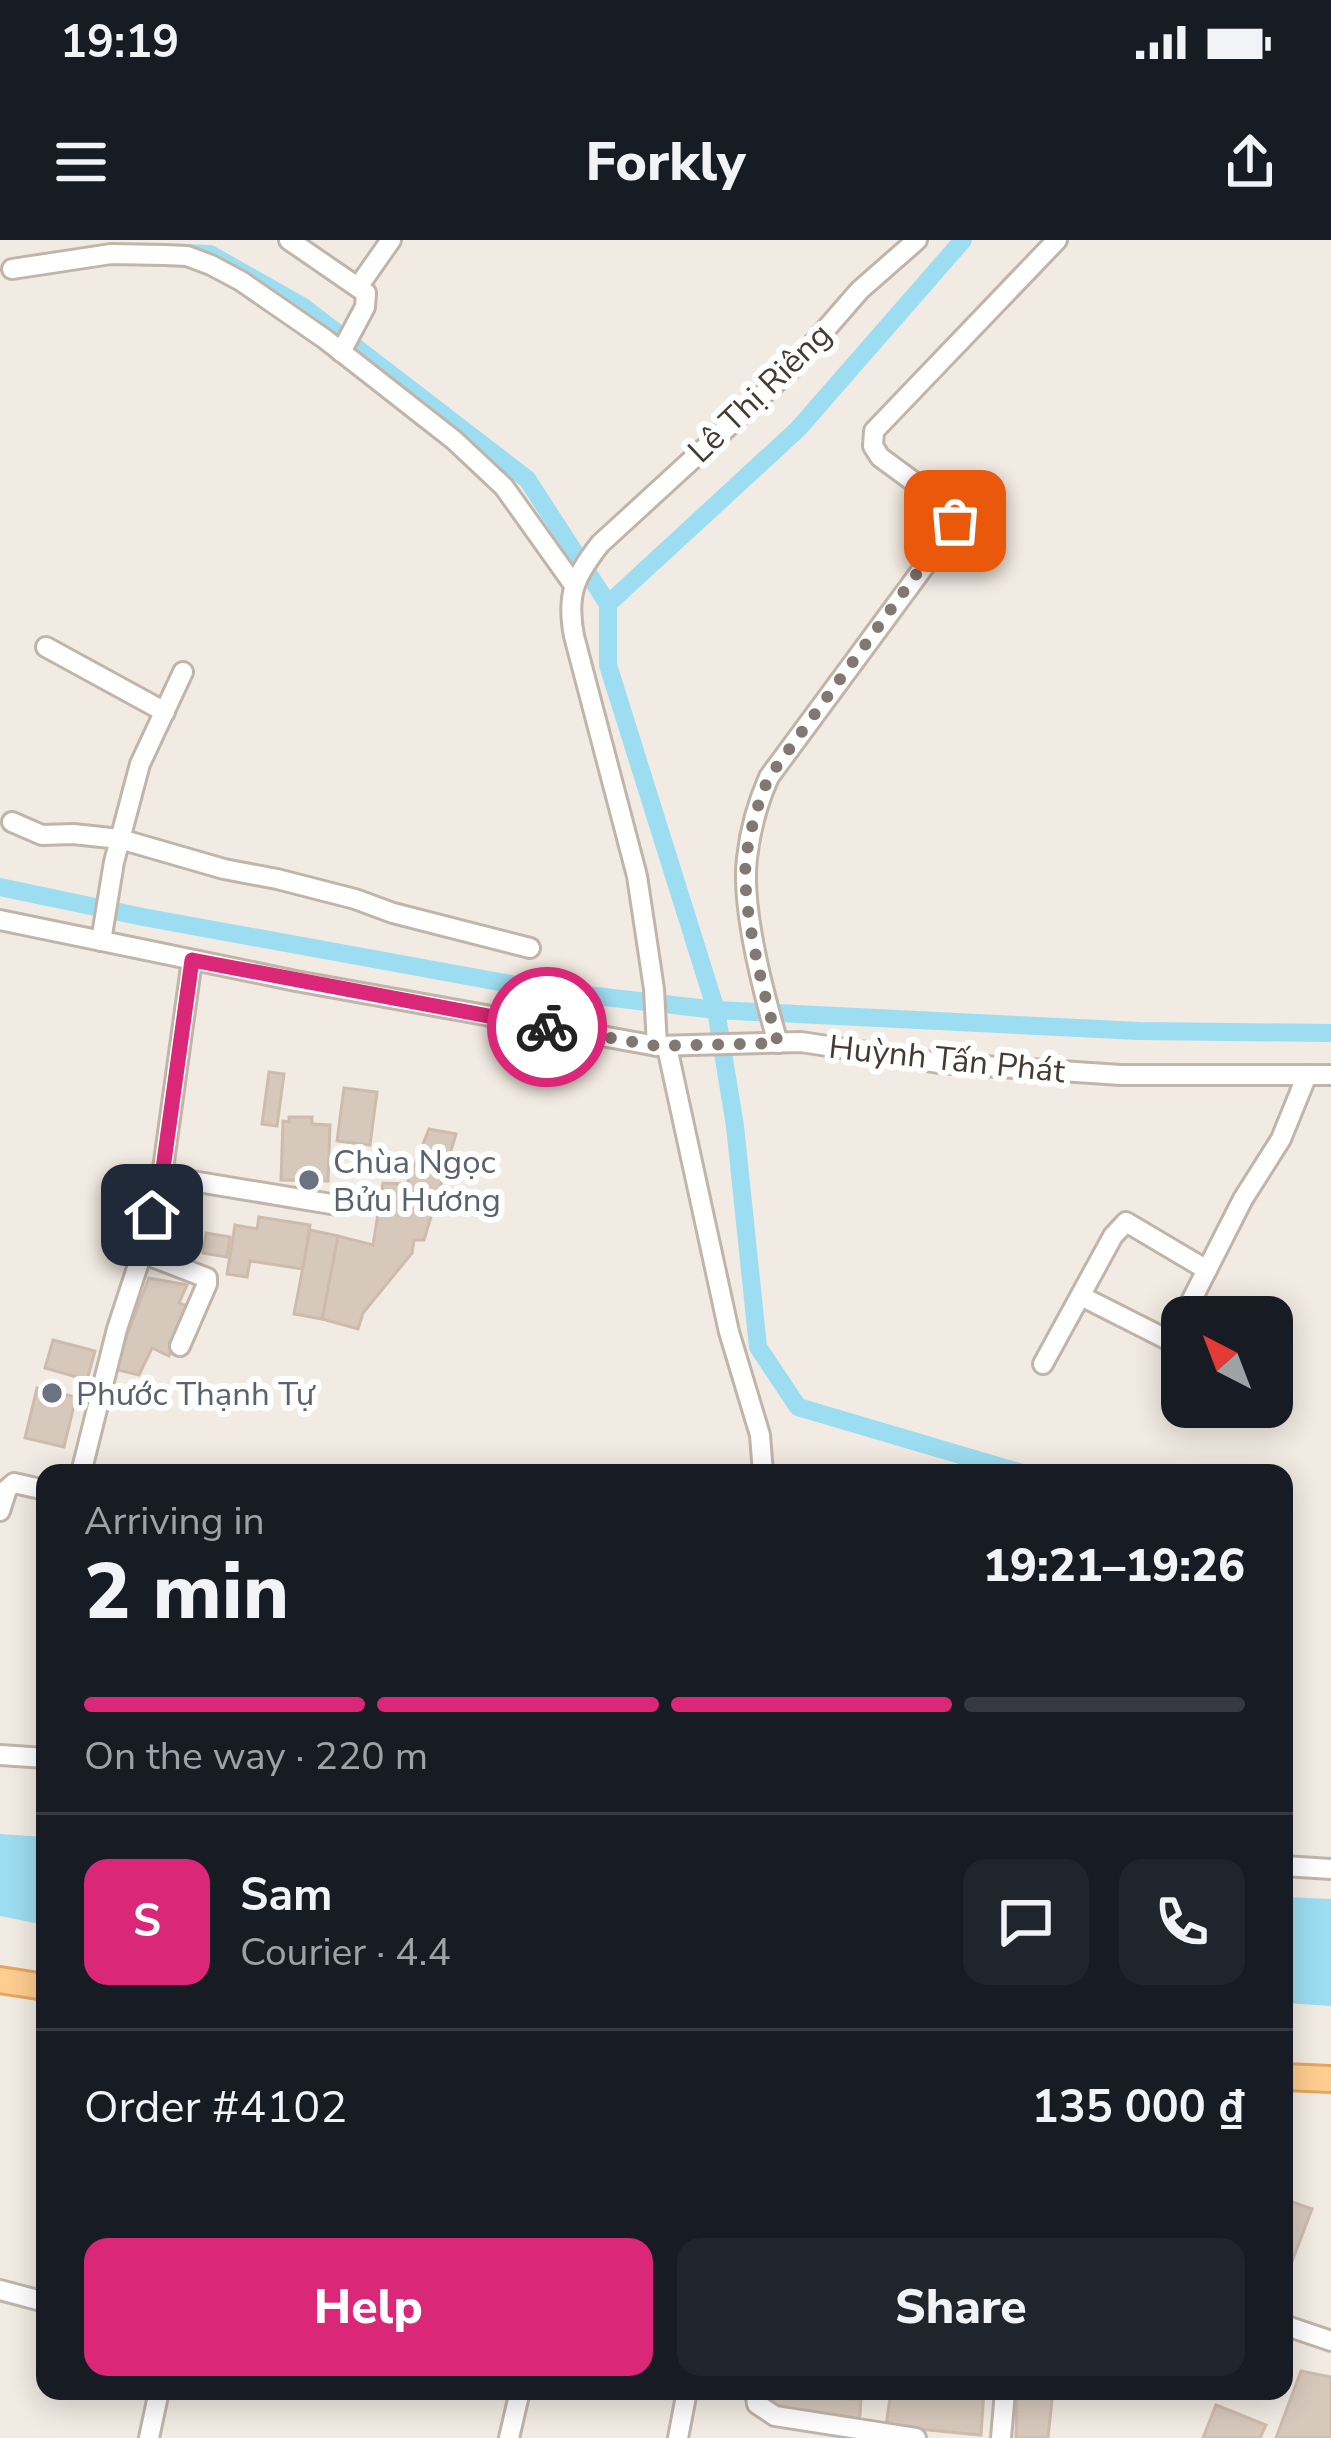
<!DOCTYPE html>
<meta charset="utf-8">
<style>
body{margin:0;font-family:"Nunito Sans",sans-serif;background:#20242c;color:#f1f3f6;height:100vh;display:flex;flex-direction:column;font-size:45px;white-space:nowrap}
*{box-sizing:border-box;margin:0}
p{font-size:39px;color:#9ea1a6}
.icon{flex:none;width:66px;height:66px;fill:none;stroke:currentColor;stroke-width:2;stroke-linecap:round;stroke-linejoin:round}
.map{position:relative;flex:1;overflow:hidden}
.panel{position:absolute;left:36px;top:1224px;width:1257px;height:936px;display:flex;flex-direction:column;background:#171b24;border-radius:24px;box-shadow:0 6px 30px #0003}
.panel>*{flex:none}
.needle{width:78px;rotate:318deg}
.controls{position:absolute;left:1161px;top:1056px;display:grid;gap:24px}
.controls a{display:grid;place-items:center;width:132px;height:132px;border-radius:24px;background:#171b24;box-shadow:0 6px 30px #0003;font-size:60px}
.pin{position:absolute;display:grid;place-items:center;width:102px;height:102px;color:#fff;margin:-51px;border-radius:24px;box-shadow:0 6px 18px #0006}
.courier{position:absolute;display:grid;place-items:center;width:120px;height:120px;margin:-60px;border:9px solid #db2777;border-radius:50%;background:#fff;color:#222;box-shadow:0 3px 15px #0007}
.head em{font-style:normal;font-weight:800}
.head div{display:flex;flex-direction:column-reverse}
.head{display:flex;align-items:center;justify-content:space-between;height:204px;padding:0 48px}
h1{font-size:78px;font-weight:800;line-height:90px}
.bar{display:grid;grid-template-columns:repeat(4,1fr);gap:18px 12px;align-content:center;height:144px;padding:0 48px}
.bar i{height:15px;border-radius:9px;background:#363941}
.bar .selected{background:#db2777}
.bar p{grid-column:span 4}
.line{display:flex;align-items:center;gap:30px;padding:0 48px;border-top:3px solid #363941}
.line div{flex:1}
.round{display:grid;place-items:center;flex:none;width:126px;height:126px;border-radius:24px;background:#20242c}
.button{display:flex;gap:24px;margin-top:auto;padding:24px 48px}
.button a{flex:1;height:138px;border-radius:24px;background:#db2777;color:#fff;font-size:48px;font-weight:800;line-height:138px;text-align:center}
.button a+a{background:#20242c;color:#f1f3f6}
.status{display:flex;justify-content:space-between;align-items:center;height:84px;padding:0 60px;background:#171b24;direction:ltr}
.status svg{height:33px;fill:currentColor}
header{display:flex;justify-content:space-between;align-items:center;height:156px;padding:0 48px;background:#171b24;font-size:54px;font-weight:800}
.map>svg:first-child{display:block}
.water{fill:#9dddf1}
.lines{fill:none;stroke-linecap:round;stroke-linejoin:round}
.canal{stroke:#9dddf1;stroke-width:18}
.building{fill:#d7c8bc;stroke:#cfbbac;stroke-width:3}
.minor-casing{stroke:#c1b4a9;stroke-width:24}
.major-casing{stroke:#e6a65e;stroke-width:30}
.minor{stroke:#fff;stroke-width:18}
.major{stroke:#ffcd8f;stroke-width:24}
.done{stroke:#817971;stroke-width:12;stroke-dasharray:0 21.6}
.route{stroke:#db2777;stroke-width:15}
.worship-dot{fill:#6b7280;stroke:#fff;stroke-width:4.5}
.labels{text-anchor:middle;stroke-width:12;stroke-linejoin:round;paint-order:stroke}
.street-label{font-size:33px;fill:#443b33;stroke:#fff}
.worship-label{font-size:33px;fill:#5b616d;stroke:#fff;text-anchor:start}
</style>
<div class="status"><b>19:19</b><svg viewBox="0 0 49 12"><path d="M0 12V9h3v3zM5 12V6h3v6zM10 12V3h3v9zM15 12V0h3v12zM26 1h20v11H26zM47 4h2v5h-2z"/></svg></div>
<header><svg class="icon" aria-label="menu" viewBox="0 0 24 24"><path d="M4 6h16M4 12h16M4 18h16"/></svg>Forkly<svg class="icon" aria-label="share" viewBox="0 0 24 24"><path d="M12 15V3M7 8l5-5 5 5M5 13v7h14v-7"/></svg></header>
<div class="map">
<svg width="1331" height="2198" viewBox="0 0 1331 2198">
<rect width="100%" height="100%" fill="#f2ebe3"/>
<!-- water -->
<g class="water">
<polygon points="0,1594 45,1597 45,1685 0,1676"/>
<polygon points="1284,1657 1331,1659 1331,1766 1284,1763"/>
</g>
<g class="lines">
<!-- canal -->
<g class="canal">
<polyline points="963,0 798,189 608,364 608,425 716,770 735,886 758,1107 798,1167 1022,1233"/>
<polyline points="184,13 210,14 302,66 527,239 608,364"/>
<polyline points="0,647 143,677 544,750 716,770 1139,791 1331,793"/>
</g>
</g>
<!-- building -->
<g class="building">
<polygon points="269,832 284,834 277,886 262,884"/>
<polygon points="344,848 377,852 370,905 337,901"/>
<polygon points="289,877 312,877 312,884 330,885 328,941 281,940 283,881 289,882"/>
<polygon points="429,889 456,894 424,1000 414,1000 412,1013 363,1073 358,1089 322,1079 338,996 373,1005 383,943 407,944"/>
<polygon points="259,977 310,985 303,1029 250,1021 247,1037 227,1034 235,985 257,989"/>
<polygon points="169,987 184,989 183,1004 167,1002"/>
<polygon points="310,990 338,996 322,1079 294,1074"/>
<polygon points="206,993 230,997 227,1017 203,1013"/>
<polygon points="149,1038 187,1045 179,1063 190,1067 169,1116 152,1108 139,1135 114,1129"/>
<polygon points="53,1100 95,1111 87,1140 45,1128"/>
<polygon points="37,1148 76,1157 64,1207 25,1198"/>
<polygon points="1284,1959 1312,1969 1291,2024 1284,2021"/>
<polygon points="1301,2131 1331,2137 1331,2198 1276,2198"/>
<polygon points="761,2151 851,2151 849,2159 861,2159 860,2175 856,2183 773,2176 773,2157 761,2158"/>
<polygon points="891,2151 984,2151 981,2195 886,2186"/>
<polygon points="1017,2151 1053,2151 1048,2198 1016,2198"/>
<polygon points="1216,2165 1266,2185 1260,2198 1203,2198"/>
</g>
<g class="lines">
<defs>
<g id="minor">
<polyline points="289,0 366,53 365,67 341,112"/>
<polyline points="12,29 111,14 165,15 187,16 211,25 241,41 325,99 454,200 504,247 574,345"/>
<polyline points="358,47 391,0"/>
<polyline points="46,407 165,472"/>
<polyline points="12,582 42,595 73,594 120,599 224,629 277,639 355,659 393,673 530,708"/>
<polyline points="0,680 296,741 657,806 801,802 939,823 1121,835 1331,835"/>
<polyline points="101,701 114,622 140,524 183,432"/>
<path d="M778 803C764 755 741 667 747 618 750 590 758 562 769 537L949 293 956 273 880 217 873 206 874 191 1057 0"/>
<path d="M657 806 654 749 637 636 574 396C566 354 575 336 600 304L792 128 860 50 917 0"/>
<polyline points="667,807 729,1092 760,1195 763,1233"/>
<polyline points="162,936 337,965"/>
<polyline points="142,1013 207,1038 207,1044 180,1106"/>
<polyline points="1081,1056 1170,1101"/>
<polyline points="1183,1077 1243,959 1281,899 1307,835"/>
<polyline points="1043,1124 1113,996 1126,982 1207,1030"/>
<polyline points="81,1233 117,1089 142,1013 162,936 192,720"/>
<polyline points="0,1271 7,1249 14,1243 45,1250"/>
<polyline points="0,1515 45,1518"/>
<polyline points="1284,1626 1331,1629"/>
<polyline points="0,2050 45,2062"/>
<polyline points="1284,2085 1331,2101"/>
<polyline points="755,2151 757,2164 775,2176 916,2198"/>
<polyline points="149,2198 159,2151"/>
<polyline points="509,2198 520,2151"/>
<polyline points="678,2198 687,2151"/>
<polyline points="1001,2198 1005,2151"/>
</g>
<g id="major">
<polyline points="0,1740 45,1747"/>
<polyline points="1284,1837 1331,1839"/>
</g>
</defs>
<!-- minor casing -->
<use href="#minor" class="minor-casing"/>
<!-- major casing -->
<use href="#major" class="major-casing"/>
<!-- minor -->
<use href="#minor" class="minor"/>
<!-- major -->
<use href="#major" class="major"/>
</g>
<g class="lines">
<!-- done -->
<path class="done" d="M547 787 657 806 778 803C764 755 741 667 746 618 750 590 758 562 769 537L955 281"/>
<!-- route -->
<polyline class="route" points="152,975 162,936 192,720 547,787"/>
</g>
<!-- markers -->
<g class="worship-dot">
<circle cx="309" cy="940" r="12"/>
<circle cx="52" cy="1153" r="12"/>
</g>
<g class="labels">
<!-- street labels -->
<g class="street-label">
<text transform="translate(759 152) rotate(-44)" y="12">Lê Thị Riêng</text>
<text transform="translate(947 818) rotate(6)" y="12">Huỳnh Tấn Phát</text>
</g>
<!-- worship labels -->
<g class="worship-label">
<text x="333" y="933">Chùa Ngọc<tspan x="333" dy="38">Bửu Hương</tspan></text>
<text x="76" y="1165">Phước Thạnh Tự</text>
</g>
</g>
</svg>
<div class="controls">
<a><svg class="needle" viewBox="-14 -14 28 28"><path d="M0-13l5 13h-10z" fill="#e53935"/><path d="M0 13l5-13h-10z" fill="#9ea1a6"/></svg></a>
</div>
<div class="pin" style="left:955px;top:281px;background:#ea580c"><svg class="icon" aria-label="bag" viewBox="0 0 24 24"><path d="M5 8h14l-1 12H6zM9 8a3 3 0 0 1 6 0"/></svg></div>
<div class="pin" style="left:152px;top:975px;background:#1f2937"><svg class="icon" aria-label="home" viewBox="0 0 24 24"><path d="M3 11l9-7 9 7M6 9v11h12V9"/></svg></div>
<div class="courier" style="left:547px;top:787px"><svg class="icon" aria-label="bike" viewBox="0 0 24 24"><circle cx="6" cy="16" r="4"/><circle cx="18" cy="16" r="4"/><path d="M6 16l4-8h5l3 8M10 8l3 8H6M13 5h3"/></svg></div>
<section class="panel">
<div class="head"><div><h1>2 min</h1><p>Arriving in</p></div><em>19:21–19:26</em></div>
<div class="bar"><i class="selected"></i><i class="selected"></i><i class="selected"></i><i></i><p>On the way · 220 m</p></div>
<div class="line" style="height:216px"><b class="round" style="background:#db2777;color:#fff">S</b><div><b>Sam</b><p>Courier · 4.4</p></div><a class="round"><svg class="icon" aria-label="chat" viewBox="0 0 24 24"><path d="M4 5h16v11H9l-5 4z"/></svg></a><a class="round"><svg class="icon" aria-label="phone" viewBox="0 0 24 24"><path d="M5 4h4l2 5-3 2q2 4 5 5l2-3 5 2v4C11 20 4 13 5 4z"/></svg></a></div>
<div class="line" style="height:156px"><div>Order #4102</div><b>135 000 ₫</b></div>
<div class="button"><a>Help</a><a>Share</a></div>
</section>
</div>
